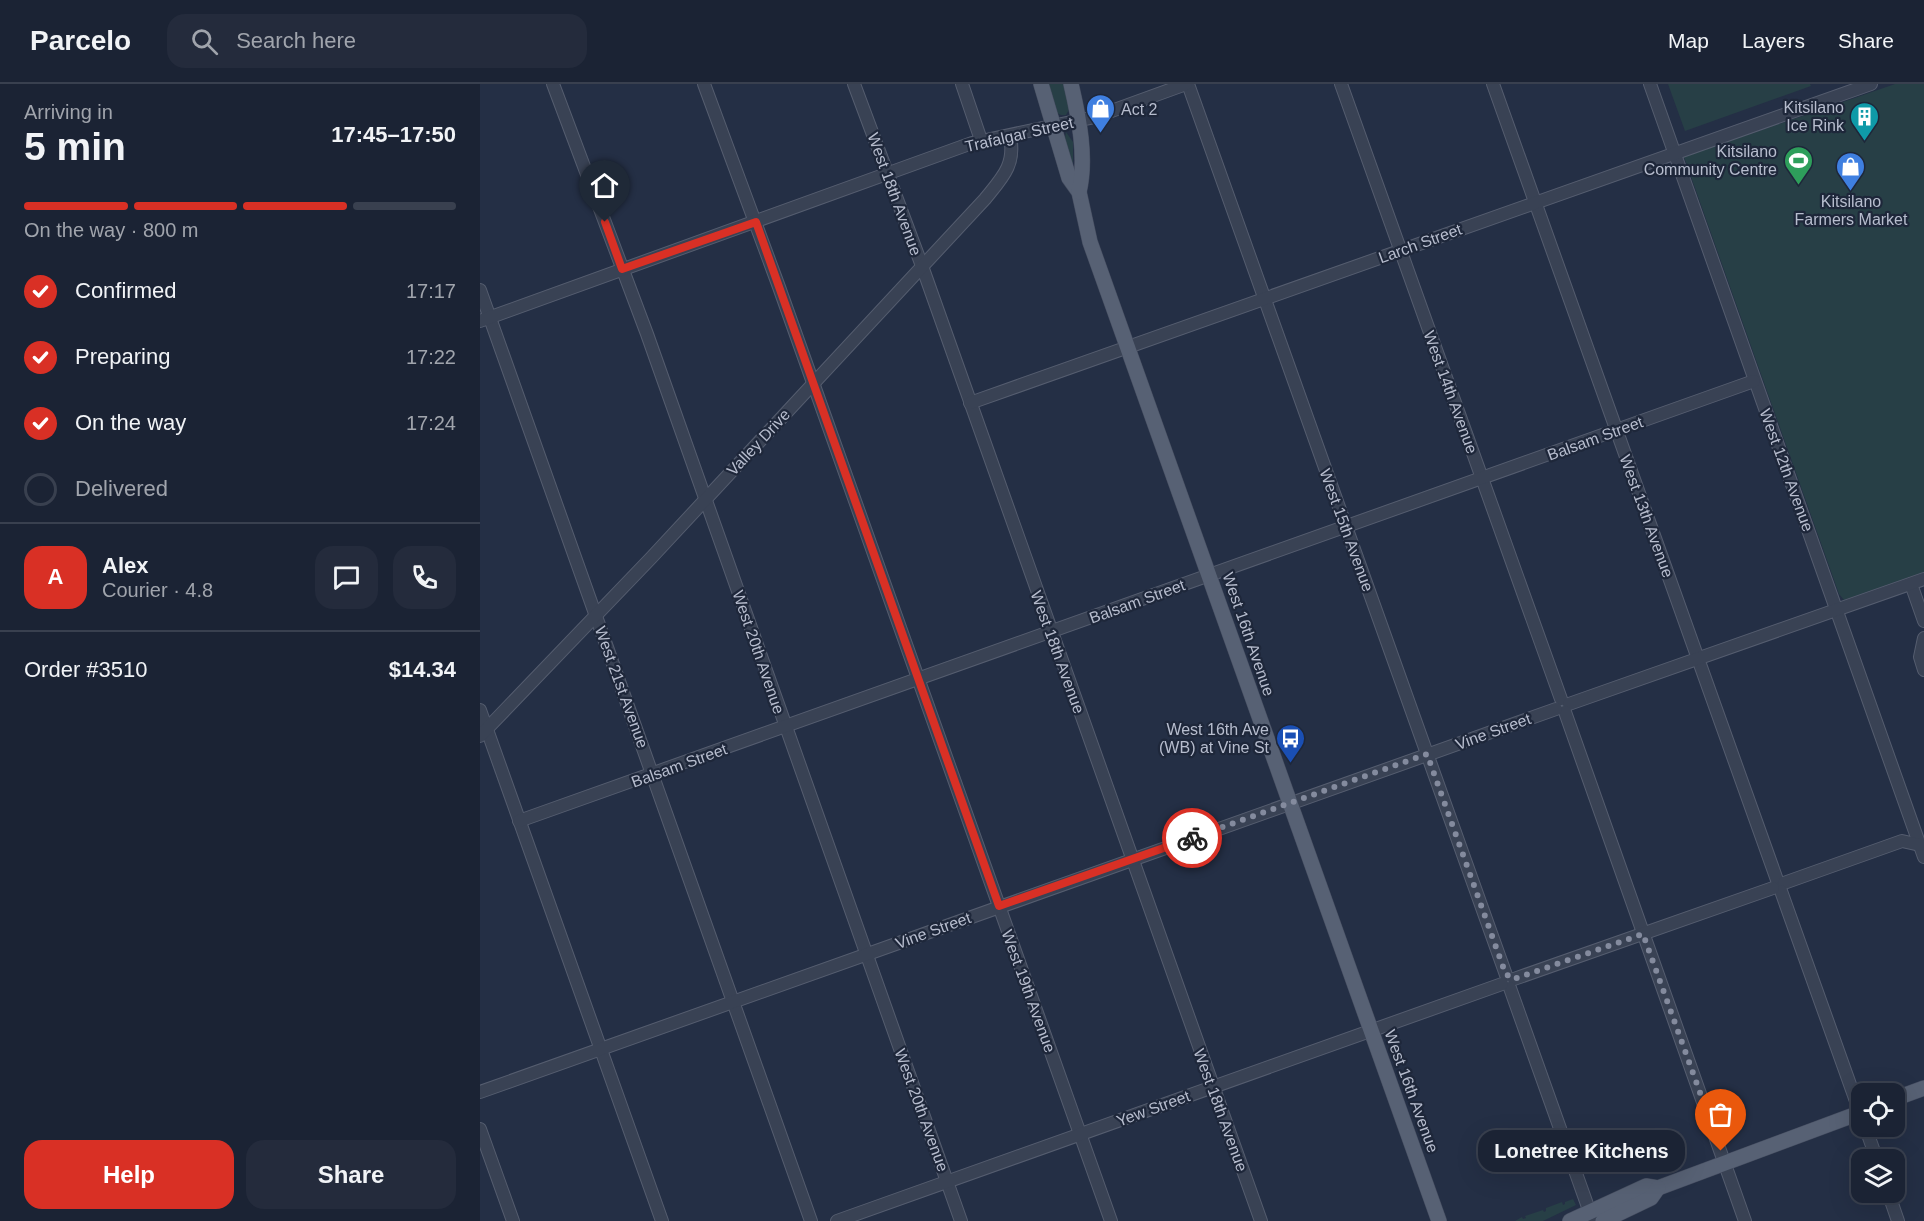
<!DOCTYPE html>
<meta charset="utf-8">
<style>
body{margin:0;font-family:Arial,sans-serif;background:#242b3c;color:#f1f3f6;height:100vh;display:flex;flex-direction:column;font-size:22px;white-space:nowrap}
*{box-sizing:border-box;margin:0}
p{font-size:20px;color:#a0a4ac}
.icon{flex:none;width:33px;height:33px;fill:none;stroke:currentColor;stroke-width:2;stroke-linecap:round;stroke-linejoin:round}
.map{position:relative;flex:1;overflow:hidden}
.drawer{display:flex;flex-direction:column;background:#1b2334;width:480px}
.drawer>*{flex:none}
.fabs{position:absolute;left:1371px;top:999px;display:grid;gap:12px}
.fabs a{display:grid;place-items:center;width:54px;height:54px;border-radius:12px;background:#1b2334;box-shadow:0 6px 24px #0002,0 0 0 2px #39404f;font-size:30px}
.pin{position:absolute;display:grid;place-items:center;width:51px;height:51px;color:#fff;margin:-62px -26px;border-radius:50% 50% 50% 0;rotate:-45deg;box-shadow:0 0 6px #0007}
.pin .icon{rotate:45deg}
.courier{position:absolute;display:grid;place-items:center;width:60px;height:60px;margin:-30px;border:4px solid #d93025;border-radius:50%;background:#fff;color:#222;box-shadow:0 2px 8px #0007}
.bubble{position:absolute;height:42px;border-radius:18px;background:#1b2334;box-shadow:0 6px 24px #0002,0 0 0 2px #39404f;font-size:20px;font-weight:800;line-height:42px;text-align:center}
.head em{font-style:normal;font-weight:800}
.head div{display:flex;flex-direction:column-reverse}
.head{display:flex;align-items:center;justify-content:space-between;height:102px;padding:0 24px}
h1{font-size:39px;font-weight:800;line-height:45px}
.bar{display:grid;grid-template-columns:repeat(4,1fr);gap:9px 6px;align-content:center;height:72px;padding:0 24px}
.bar i{height:8px;border-radius:4px;background:#39404f}
.bar .selected{background:#d93025}
.bar p{grid-column:span 4}
.line{display:flex;align-items:center;gap:15px;padding:0 24px;border-top:2px solid #39404f}
.line div{flex:1}
.round{display:grid;place-items:center;flex:none;width:63px;height:63px;border-radius:18px;background:#242b3c}
ol{padding:0 24px;list-style:none}
li{display:flex;align-items:center;gap:18px;height:66px}
li p{margin-inline-start:auto}
li .icon{padding:6px;border-radius:50%;background:#d93025;color:#fff;stroke-width:4}
li:last-child{color:#a0a4ac}
li i{width:33px;height:33px;border:3px solid #39404f;border-radius:50%}
.button{display:flex;gap:12px;margin-top:auto;padding:12px 24px}
.button a{flex:1;height:69px;border-radius:18px;background:#d93025;color:#fff;font-size:24px;font-weight:800;line-height:69px;text-align:center}
.button a+a{background:#242b3c;color:#f1f3f6}
header{display:flex;align-items:center;gap:36px;box-sizing:border-box;height:84px;padding:0 30px;background:#1b2334;border-bottom:2px solid #39404f}
header strong{font-size:28px}
nav{display:flex;gap:33px;margin-inline-start:auto;font-size:21px}
.search{width:420px;height:54px;background:#242b3c;display:flex;align-items:center;gap:15px;box-sizing:border-box;padding:0 21px;border-radius:18px;color:#a0a4ac;font-size:22px}
main{display:flex;flex:1;min-height:0}
.map>svg:first-child{display:block}
.green{fill:#273f46}
.lines{fill:none;stroke-linecap:round;stroke-linejoin:round}
.minor-casing{stroke:#555d6f;stroke-width:14}
.major-casing{stroke:#434b5e;stroke-width:16}
.minor{stroke:#394254;stroke-width:12}
.major{stroke:#576174;stroke-width:15}
.done{stroke:#848b9e;stroke-width:6;stroke-dasharray:0 10.8}
.route{stroke:#d93025;stroke-width:8}
.labels{text-anchor:middle;stroke-width:4.5;stroke-linejoin:round;paint-order:stroke}
.poi-label{font-size:16px;fill:#b7bdce;stroke:#1e273a;text-anchor:end}
.street-label{font-size:16px;fill:#b7bdce;stroke:#1e273a}
</style>
<header>
<strong>Parcelo</strong>
<div class="search"><svg class="icon" aria-label="search" viewBox="0 0 24 24"><circle cx="10" cy="10" r="6"/><path d="M15 15l6 6"/></svg>Search here</div>
<nav><a>Map</a><a>Layers</a><a>Share</a></nav>
</header>
<main>
<section class="drawer">
<div class="head"><div><h1>5 min</h1><p>Arriving in</p></div><em>17:45–17:50</em></div>
<div class="bar"><i class="selected"></i><i class="selected"></i><i class="selected"></i><i></i><p>On the way · 800 m</p></div>
<ol>
<li><svg class="icon" aria-label="check" viewBox="0 0 24 24"><path d="M5 12l5 5 9-10"/></svg>Confirmed<p>17:17</p></li>
<li><svg class="icon" aria-label="check" viewBox="0 0 24 24"><path d="M5 12l5 5 9-10"/></svg>Preparing<p>17:22</p></li>
<li><svg class="icon" aria-label="check" viewBox="0 0 24 24"><path d="M5 12l5 5 9-10"/></svg>On the way<p>17:24</p></li>
<li><i></i>Delivered</li>
</ol>
<div class="line" style="height:108px"><b class="round" style="background:#d93025;color:#fff">A</b><div><b>Alex</b><p>Courier · 4.8</p></div><a class="round"><svg class="icon" aria-label="chat" viewBox="0 0 24 24"><path d="M4 5h16v11H9l-5 4z"/></svg></a><a class="round"><svg class="icon" aria-label="phone" viewBox="0 0 24 24"><path d="M5 4h4l2 5-3 2q2 4 5 5l2-3 5 2v4C11 20 4 13 5 4z"/></svg></a></div>
<div class="line" style="height:78px"><div>Order #3510</div><b>$14.34</b></div>
<div class="button"><a>Help</a><a>Share</a></div>
</section>
<div class="map">
<svg width="1444" height="1137" viewBox="0 0 1444 1137">
<rect width="100%" height="100%" fill="#242f45"/>
<!-- green -->
<g class="green">
<polygon points="567,0 587,0 590,24 586,31 581,31 577,29"/>
<polygon points="1188,0 1330,0 1331,2 1205,47"/>
<polygon points="1415,0 1444,0 1444,488 1364,516 1359,510 1204,73"/>
<polygon points="586,48 593,58 593,87 585,54"/>
<polygon points="1093,1115 1096,1121 1063,1137 1035,1137 1042,1133 1043,1135 1046,1134 1045,1132 1063,1126 1064,1128 1066,1127 1066,1124 1082,1118 1083,1121 1085,1120 1085,1118"/>
</g>
<g class="lines">
<defs>
<g id="minor">
<polyline points="73,0 167,250 481,1137"/>
<polyline points="224,0 299,203 631,1137"/>
<polyline points="374,0 442,182 781,1137"/>
<polyline points="482,0 501,56"/>
<polyline points="708,0 1026,891"/>
<polyline points="861,0 1081,615"/>
<polyline points="1013,0 1297,796"/>
<polyline points="1170,0 1444,773"/>
<polyline points="0,206 331,1137"/>
<polyline points="0,237 492,59 615,33 706,0"/>
<polyline points="490,319 1391,0"/>
<polyline points="1431,500 1444,537"/>
<polyline points="1444,554 1440,573 1444,586"/>
<polyline points="1089,620 1444,495"/>
<polyline points="0,626 182,1137"/>
<polyline points="1085,628 1265,1137"/>
<path d="M0 652 171 474 505 115C522 94 536 81 530 52"/>
<polyline points="39,737 1274,297"/>
<polyline points="1304,799 1422,757 1440,761"/>
<polyline points="1301,807 1382,1034"/>
<polyline points="1034,895 1293,804"/>
<polyline points="1030,904 1113,1137"/>
<polyline points="0,1008 1076,625"/>
<polyline points="1385,1042 1397,1076"/>
<polyline points="0,1045 33,1137"/>
<polyline points="1408,1108 1418,1137"/>
<polyline points="357,1137 1022,900"/>
</g>
<g id="major">
<polyline points="561,0 589,94 599,108 610,158 959,1137"/>
<path d="M591 0C599 34 607 74 599 108"/>
<polyline points="1414,1015 1444,1004"/>
<polyline points="1090,1137 1166,1102 1178,1104 1382,1028"/>
<polyline points="1123,1137 1171,1114 1178,1104"/>
</g>
</defs>
<!-- minor casing -->
<use href="#minor" class="minor-casing"/>
<!-- major casing -->
<use href="#major" class="major-casing"/>
<!-- minor -->
<use href="#minor" class="minor"/>
<!-- major -->
<use href="#major" class="major"/>
</g>
<g class="lines">
<!-- done -->
<polyline class="done" points="712,754 947,670 1026,891 1032,892 1034,895 1163,850 1241,1067"/>
<!-- route -->
<polyline class="route" points="125,138 142,185 276,138 519,822 712,754"/>
</g>
<!-- icons -->
<defs>
<symbol id="shop-pin" viewBox="-11 -11 22 30"><path d="M0 17L-7.5 6A9.5 9.5 0 1 1 7.5 6Z" fill="#3f7fe0" stroke="#1e273a"/><path d="M-5-2.5h2.3a2.7 3.5 0 0 1 5.4 0H5L5.5 6h-11ZM-1.5-2.5h3a1.5 2.3 0 0 0-3 0Z" fill="#fff"/></symbol>
<symbol id="building-pin" viewBox="-11 -11 22 30"><path d="M0 17L-7.5 6A9.5 9.5 0 1 1 7.5 6Z" fill="#0f9aa8" stroke="#1e273a"/><path d="M-4-6H4V6H1V3H-1V6H-4ZM-2.5-4.3h1.7v1.8h-1.7ZM.8-4.3h1.7v1.8H.8ZM-2.5-1h1.7V.8h-1.7ZM.8-1h1.7V.8H.8Z" fill="#fff"/></symbol>
<symbol id="stadium-pin" viewBox="-11 -11 22 30"><path d="M0 17L-7.5 6A9.5 9.5 0 1 1 7.5 6Z" fill="#2e9e5b" stroke="#1e273a"/><path d="M0-5a6.5 5 0 1 0 0 10a6.5 5 0 1 0 0-10ZM-3.5-1.8h7v3.6h-7Z" fill="#fff"/></symbol>
<symbol id="bus-pin" viewBox="-11 -11 22 30"><path d="M0 17L-7.5 6A9.5 9.5 0 1 1 7.5 6Z" fill="#1a4fb4" stroke="#1e273a"/><path d="M-5-6H5V4H4V6H2V4H-2V6H-4V4H-5ZM-3.5-4V0h7V-4ZM-3.5 1.2v1.5H-2V1.2ZM2 1.2v1.5H3.5V1.2Z" fill="#fff"/></symbol>
</defs>
<g fill-rule="evenodd">
<use href="#shop-pin" x="604" y="8" width="33" height="45"/>
<use href="#building-pin" x="1368" y="16" width="33" height="45"/>
<use href="#stadium-pin" x="1302" y="60" width="33" height="45"/>
<use href="#shop-pin" x="1354" y="66" width="33" height="45"/>
<use href="#bus-pin" x="794" y="638" width="33" height="45"/>
</g>
<g class="labels">
<!-- poi labels -->
<g class="poi-label">
<text x="1364" y="29">Kitsilano<tspan x="1364" dy="18">Ice Rink</tspan></text>
<text x="641" y="31" text-anchor="start">Act 2</text>
<text x="1297" y="73">Kitsilano<tspan x="1297" dy="18">Community Centre</tspan></text>
<text x="1371" y="123" text-anchor="middle">Kitsilano<tspan x="1371" dy="18">Farmers Market</tspan></text>
<text x="789" y="651">West 16th Ave<tspan x="789" dy="18">(WB) at Vine St</tspan></text>
</g>
<!-- street labels -->
<g class="street-label">
<text transform="translate(539 50) rotate(-13)" y="6">Trafalgar Street</text>
<text transform="translate(415 110) rotate(70)" y="6">West 18th Avenue</text>
<text transform="translate(940 159) rotate(-20)" y="6">Larch Street</text>
<text transform="translate(971 308) rotate(70)" y="6">West 14th Avenue</text>
<text transform="translate(1115 354) rotate(-20)" y="6">Balsam Street</text>
<text transform="translate(278 358) rotate(-47)" y="6">Valley Drive</text>
<text transform="translate(1307 386) rotate(70)" y="6">West 12th Avenue</text>
<text transform="translate(1167 432) rotate(70)" y="6">West 13th Avenue</text>
<text transform="translate(867 446) rotate(70)" y="6">West 15th Avenue</text>
<text transform="translate(657 517) rotate(-20)" y="6">Balsam Street</text>
<text transform="translate(769 550) rotate(71)" y="6">West 16th Avenue</text>
<text transform="translate(279 568) rotate(71)" y="6">West 20th Avenue</text>
<text transform="translate(578 568) rotate(70)" y="6">West 18th Avenue</text>
<text transform="translate(142 603) rotate(70)" y="6">West 21st Avenue</text>
<text transform="translate(1013 647) rotate(-20)" y="6">Vine Street</text>
<text transform="translate(199 681) rotate(-20)" y="6">Balsam Street</text>
<text transform="translate(453 846) rotate(-20)" y="6">Vine Street</text>
<text transform="translate(549 907) rotate(70)" y="6">West 19th Avenue</text>
<text transform="translate(932 1007) rotate(70)" y="6">West 16th Avenue</text>
<text transform="translate(673 1024) rotate(-20)" y="6">Yew Street</text>
<text transform="translate(442 1026) rotate(70)" y="6">West 20th Avenue</text>
<text transform="translate(741 1026) rotate(70)" y="6">West 18th Avenue</text>
</g>
</g>
</svg>
<div class="fabs">
<a><svg class="icon" aria-label="locate" viewBox="0 0 24 24"><circle cx="12" cy="12" r="6"/><path d="M12 2v4M12 18v4M2 12h4M18 12h4"/></svg></a>
<a><svg class="icon" aria-label="layers" viewBox="0 0 24 24"><path d="M12 4l9 5-9 5-9-5zM3 14l9 5 9-5"/></svg></a>
</div>
<div class="pin" style="left:1241px;top:1067px;background:#ea580c"><svg class="icon" aria-label="bag" viewBox="0 0 24 24"><path d="M5 8h14l-1 12H6zM9 8a3 3 0 0 1 6 0"/></svg></div>
<div class="pin" style="left:125px;top:138px;background:#1f2937"><svg class="icon" aria-label="home" viewBox="0 0 24 24"><path d="M3 11l9-7 9 7M6 9v11h12V9"/></svg></div>
<div class="courier" style="left:712px;top:754px"><svg class="icon" aria-label="bike" viewBox="0 0 24 24"><circle cx="6" cy="16" r="4"/><circle cx="18" cy="16" r="4"/><path d="M6 16l4-8h5l3 8M10 8l3 8H6M13 5h3"/></svg></div>
<div class="bubble" style="left:998px;top:1046px;width:207px">Lonetree Kitchens</div>
</div>
</main>
